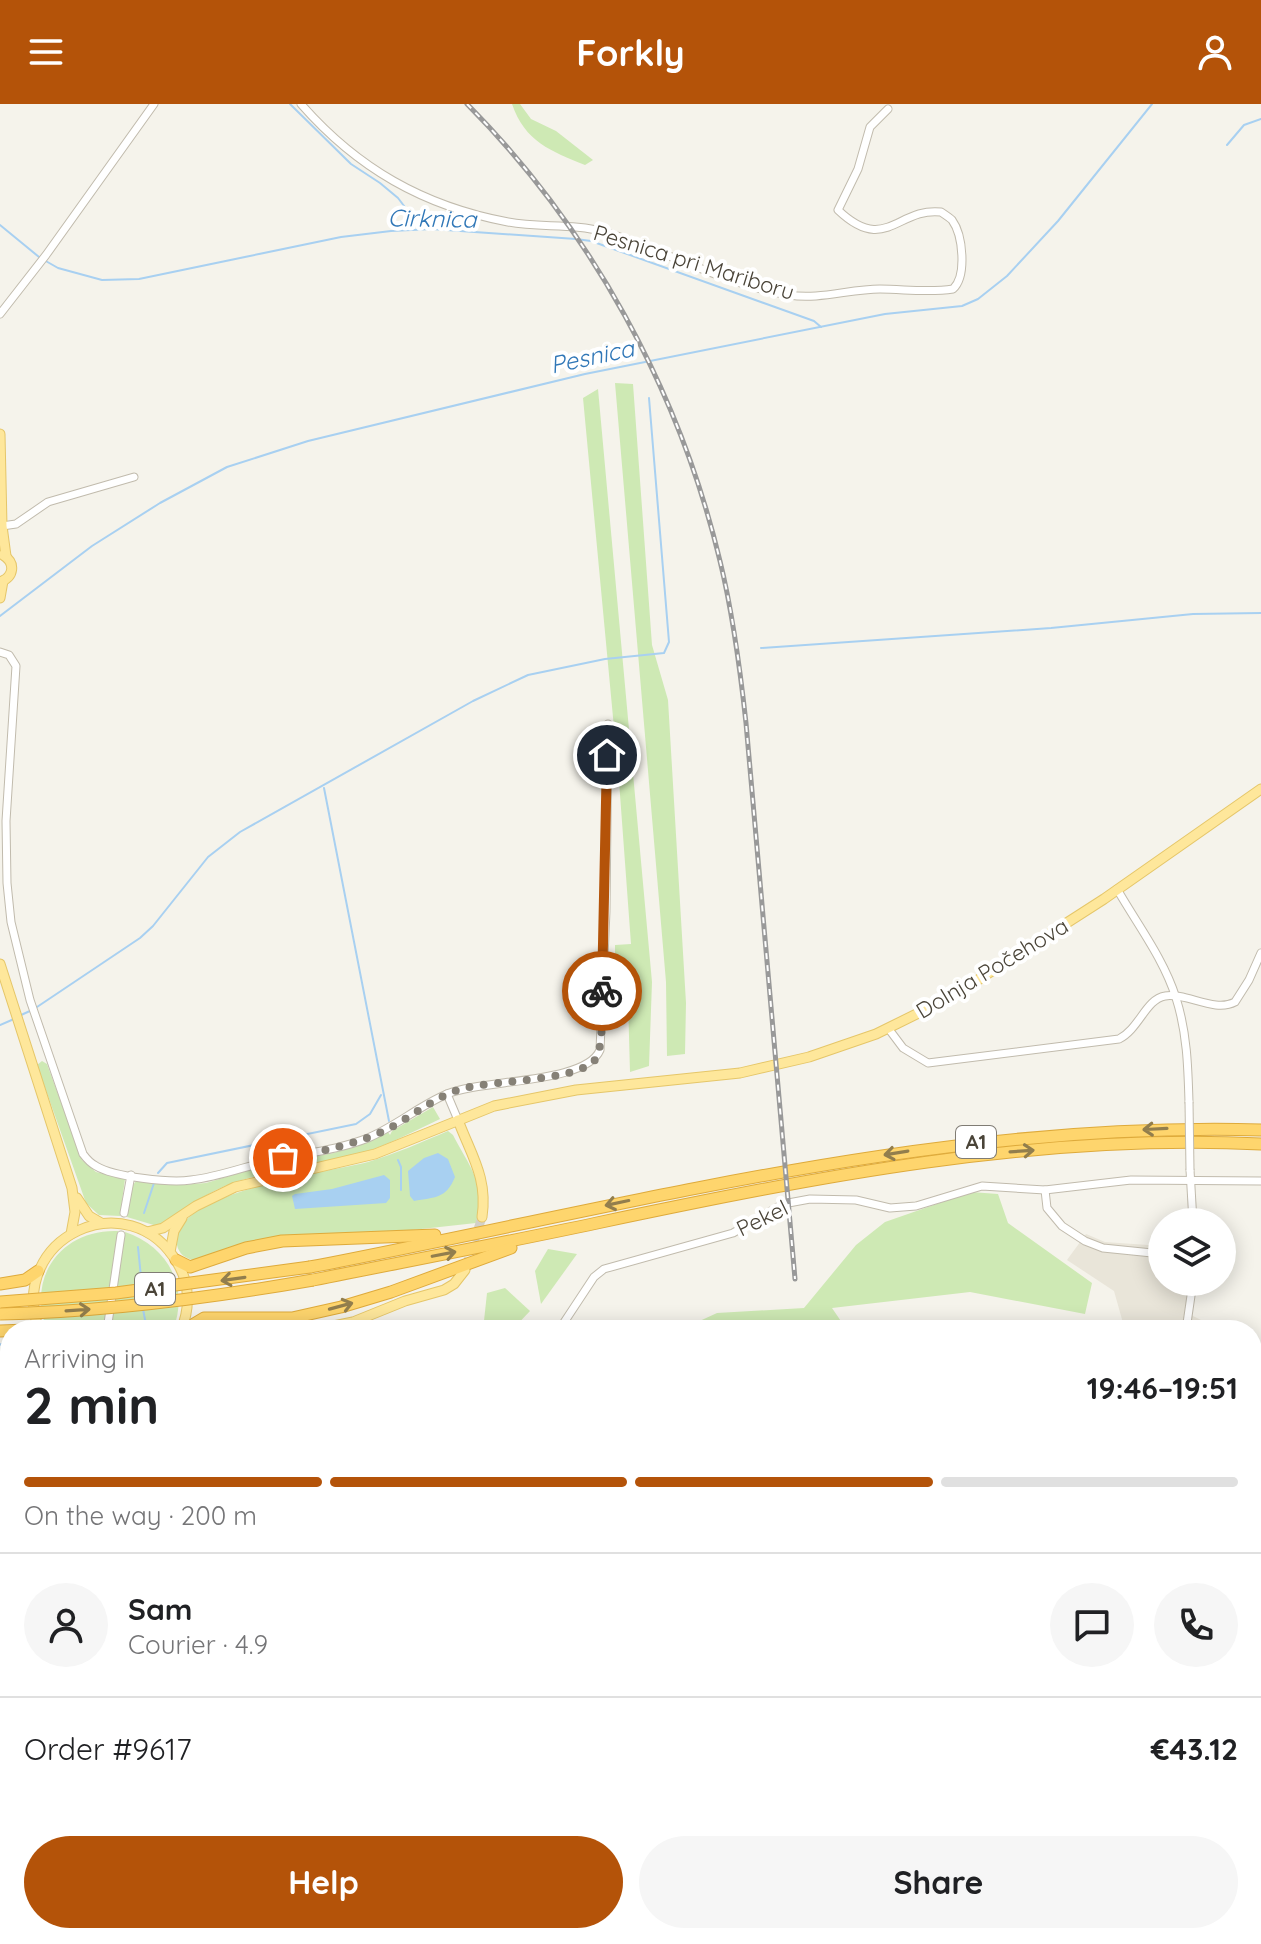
<!DOCTYPE html>
<meta charset="utf-8">
<style>
body{margin:0;font-family:Quicksand,sans-serif;background:#f6f6f6;color:#202124;height:100vh;display:flex;flex-direction:column;font-size:30px;white-space:nowrap}
*{box-sizing:border-box;margin:0}
p{font-size:26px;color:#757577}
.icon{flex:none;width:44px;height:44px;fill:none;stroke:currentColor;stroke-width:2;stroke-linecap:round;stroke-linejoin:round}
.map{position:relative;flex:1;overflow:hidden}
.panel{position:absolute;left:0px;top:1216px;width:1262px;height:624px;display:flex;flex-direction:column;background:#fff;border-radius:32px 32px 0 0;box-shadow:0 4px 20px #0003}
.panel>*{flex:none}
.controls{position:absolute;left:1148px;top:1104px;display:grid;gap:16px}
.controls a{display:grid;place-items:center;width:88px;height:88px;border-radius:50%;background:#fff;box-shadow:0 4px 20px #0003;font-size:40px}
.pin{position:absolute;display:grid;place-items:center;width:68px;height:68px;color:#fff;margin:-34px;border:4px solid #fff;border-radius:50%;box-shadow:0 2px 8px #0007}
.courier{position:absolute;display:grid;place-items:center;width:80px;height:80px;margin:-40px;border:6px solid #b45309;border-radius:50%;background:#fff;color:#222;box-shadow:0 2px 10px #0007}
.overview em{font-style:normal;font-weight:700}
.overview div{display:flex;flex-direction:column-reverse}
.overview{display:flex;align-items:center;justify-content:space-between;height:136px;padding:0 24px}
h1{font-size:52px;font-weight:700;line-height:60px}
.bar{display:grid;grid-template-columns:repeat(4,1fr);gap:12px 8px;align-content:center;height:96px;padding:0 24px}
.bar i{height:10px;border-radius:6px;background:#e0e0e0}
.bar .current{background:#b45309}
.bar p{grid-column:span 4}
.line{display:flex;align-items:center;gap:20px;padding:0 24px;border-top:2px solid #e0e0e0}
.line div{flex:1}
.round{display:grid;place-items:center;flex:none;width:84px;height:84px;border-radius:42px;background:#f6f6f6}
.action{display:flex;gap:16px;margin-top:auto;padding:16px 24px}
.action a{flex:1;height:92px;border-radius:48px;background:#b45309;color:#fff;font-size:32px;font-weight:700;line-height:92px;text-align:center}
.action a+a{background:#f6f6f6;color:#202124}
header{display:flex;justify-content:space-between;align-items:center;height:104px;padding:0 24px;background:#b45309;color:#fff;font-size:36px;font-weight:700}
.map>svg:first-child{display:block}
.residential{fill:#e9e5d9}
.green{fill:#cee9b4}
.water{fill:#a8d0f1}
.lines{fill:none;stroke-linecap:round;stroke-linejoin:round}
.stream{stroke:#a8d0f1;stroke-width:2}
.major-tunnel{stroke:#d3d0c7;stroke-width:9;stroke-dasharray:9 4.5;stroke-linecap:butt}
.minor-casing{stroke:#c1bbad;stroke-width:9}
.major-casing{stroke:#e5c669;stroke-width:11}
.highway-casing{stroke:#deaa3b;stroke-width:13}
.minor{stroke:#fff;stroke-width:7}
.major{stroke:#fee79b;stroke-width:9}
.highway{stroke:#fed56d;stroke-width:11}
.rail-casing{stroke:#999;stroke-width:5}
.rail{stroke:#fff;stroke-width:2;stroke-dasharray:6;stroke-linecap:butt}
.minor-bridge-casing{stroke:#c1bbad;stroke-width:9;stroke-linecap:butt}
.highway-bridge-casing{stroke:#deaa3b;stroke-width:13;stroke-linecap:butt}
.minor-bridge{stroke:#fff;stroke-width:7}
.highway-bridge{stroke:#fed56d;stroke-width:11}
.oneway{stroke:#927e4d}
.done{stroke:#868177;stroke-width:8;stroke-dasharray:0 14.4}
.route{stroke:#b45309;stroke-width:10}
.labels{text-anchor:middle;stroke-width:8;stroke-linejoin:round;paint-order:stroke}
.shield{fill:#fff;stroke:#807c74;stroke-width:2}
.shield-label{font-size:20px;font-weight:bold;fill:#4a4438}
.street-label{font-size:22px;fill:#4a4438;stroke:#fff}
.water-label{font-size:24px;font-style:italic;fill:#3077b7;stroke:#fff}
</style>
<header><svg class="icon" aria-label="menu" viewBox="0 0 24 24"><path d="M4 6h16M4 12h16M4 18h16"/></svg>Forkly<svg class="icon" aria-label="person" viewBox="0 0 24 24"><circle cx="12" cy="8" r="4"/><path d="M4 21q1-7 8-7t8 7"/></svg></header>
<div class="map">
<svg width="1261" height="1840" viewBox="0 0 1261 1840">
<rect width="100%" height="100%" fill="#f5f3eb"/>
<!-- residential -->
<g class="residential">
<polygon points="1086,1130 1105,1138 1162,1142 1162,1178 1194,1178 1191,1211 1221,1226 1125,1226 1114,1187 1067,1156"/>
<polygon points="1252,1350 1261,1354 1261,1444 1252,1459"/>
</g>
<!-- green -->
<g class="green">
<path d="M512 0H520L531 15 556 27 593 56 585 61C551 47 525 38 512 0Z"/>
<polygon points="615,279 633,280 652,541 668,596 686,899 685,950 667,952 666,878"/>
<polygon points="598,285 652,878 649,962 630,968 627,860 615,857 615,841 631,840 619,677 583,294"/>
<polygon points="42,957 47,960 82,1056 96,1068 125,1075 120,1112 99,1111 86,1099 37,961"/>
<path d="M433 1003 440 1015C411 1029 381 1044 350 1053 308 1065 265 1066 225 1082 199 1092 181 1111 157 1122L127 1113 132 1082 137 1076 181 1081 206 1079 263 1062 334 1049 388 1028 390 1031 392 1027Z"/>
<path d="M448 1027 453 1031C470 1064 487 1080 476 1119L403 1127 287 1132 193 1156C185 1154 179 1150 177 1141 167 1087 333 1068 368 1058 395 1050 422 1038 448 1027Z"/>
<polygon points="971,1088 998,1090 1008,1119 1092,1179 1085,1210 970,1188 832,1204 847,1226 680,1226 717,1209 804,1204 856,1141 885,1118"/>
<path d="M118 1127 106 1226H47C26 1172 62 1125 118 1127Z"/>
<path d="M125 1128C167 1142 190 1182 173 1226H110Z"/>
<polygon points="548,1145 577,1150 541,1200 535,1167"/>
<polygon points="505,1184 530,1207 512,1226 483,1226 487,1189"/>
<polygon points="1261,1444 1261,1722 1252,1751 1252,1459"/>
<polygon points="65,1830 118,1830 126,1840 72,1840"/>
<polygon points="242,1830 311,1830 318,1840 245,1840"/>
</g>
<!-- water -->
<g class="water">
<path d="M438 1049 448 1055 455 1073C446 1095 435 1093 414 1097L410 1092 408 1067 424 1054Z"/>
<polygon points="384,1071 390,1076 390,1094 386,1099 295,1105 292,1092 295,1090 332,1085"/>
</g>
<g class="lines">
<!-- stream -->
<g class="stream">
<polyline points="290,0 351,60 380,79 398,94 414,115 428,124"/>
<polyline points="1227,41 1244,21 1261,15"/>
<polyline points="0,121 39,153"/>
<polyline points="44,156 58,164 102,176 139,175 341,133 391,127 432,125 576,135 591,137 814,217 821,223"/>
<polyline points="0,512 92,442 160,399 227,363 308,337 585,270 885,210 962,202 978,195 1007,172 1058,117 1152,0"/>
<polyline points="761,544 1051,524 1193,510 1261,509"/>
<polyline points="324,684 389,1017"/>
<polyline points="37,903 140,834 153,822 208,753 240,728 473,597 528,571 605,555 664,549 669,538 649,294"/>
<polyline points="19,912 32,906"/>
<polyline points="0,921 14,915"/>
<polyline points="398,1056 401,1063 401,1086"/>
<polyline points="158,1069 167,1059 356,1020 370,1010 381,991"/>
<polyline points="144,1109 154,1079"/>
<polyline points="138,1143 142,1183"/>
<polyline points="143,1205 147,1226"/>
<polyline points="0,1241 1,1240"/>
</g>
<!-- major-tunnel -->
<polyline class="major-tunnel" points="466,1163 482,1113"/>
<defs>
<g id="minor">
<path d="M301 0C357 64 423 102 508 118 540 124 573 119 605 128 663 146 729 182 789 191 819 196 850 185 880 185 904 185 928 189 953 185 967 172 963 131 952 116 950 114 944 110 941 108 898 103 885 151 838 106L858 65 870 23 888 5"/>
<polyline points="0,210 46,151 154,0"/>
<polyline points="2,422 16,420 48,398 134,373"/>
<path d="M0 548 9 551 16 562 6 717 7 779 11 818 30 896 83 1050C86 1054 90 1059 96 1062 114 1073 170 1079 191 1076 219 1073 246 1062 273 1056 305 1049 338 1046 368 1034 396 1022 419 1002 447 990 482 975 586 980 600 946L606 807 608 620"/>
<path d="M1117 785C1137 820 1164 855 1176 894 1187 928 1188 963 1189 998"/>
<path d="M888 924 903 944 928 959 1119 935C1139 925 1146 895 1165 892 1186 888 1214 909 1235 898L1249 876 1261 849"/>
<polyline points="447,990 458,1016"/>
<polyline points="1190,1066 1193,1118"/>
<polyline points="1045,1086 1047,1104 1062,1122 1085,1137 1103,1144 1162,1150"/>
<polyline points="124,1109 131,1071"/>
<polyline points="107,1226 121,1131"/>
<polyline points="559,1226 594,1173 604,1165 733,1129 783,1100 810,1095 856,1096 890,1104 916,1102 982,1082 1045,1086 1131,1076 1261,1077"/>
<polyline points="1186,1226 1193,1178"/>
<polyline points="0,1588 10,1587"/>
<polyline points="0,1719 10,1734"/>
<polyline points="128,1830 136,1840"/>
<polyline points="905,1830 912,1840"/>
</g>
<g id="major">
<polyline points="0,330 2,422 6,452"/>
<path d="M0 478C14 473 16 459 3 451"/>
<polyline points="0,494 3,477"/>
<polyline points="0,860 72,1084 75,1108 71,1130"/>
<path d="M458 1016C471 1051 488 1074 482 1113"/>
<polyline points="77,1094 89,1112 101,1119"/>
<polyline points="147,1128 163,1124 196,1102 235,1083 375,1050 494,1002 576,986 740,969 809,953 876,930 953,892 1104,795 1261,685"/>
<polyline points="170,1148 174,1127 182,1114"/>
<path d="M39 1226C6 1133 130 1076 178 1160 190 1180 190 1205 181 1226"/>
<polyline points="314,1226 353,1218 405,1197 444,1186 454,1180 465,1166"/>
<polyline points="0,1641 5,1640 10,1634"/>
<polyline points="318,1830 327,1840"/>
</g>
<g id="highway">
<polyline points="176,1156 190,1163 246,1144 282,1137 435,1131"/>
<path d="M310 1163C628 1102 933 1017 1261 1026"/>
<path d="M313 1176C408 1157 503 1139 597 1119 815 1073 1037 1029 1261 1040"/>
<polyline points="0,1180 25,1176 38,1167"/>
<polyline points="184,1226 204,1214 292,1214 341,1203 391,1188 511,1144"/>
<polyline points="0,1227 27,1226"/>
<polyline points="217,1830 223,1840"/>
<polyline points="234,1830 236,1840"/>
</g>
</defs>
<!-- minor casing -->
<use href="#minor" class="minor-casing"/>
<!-- major casing -->
<use href="#major" class="major-casing"/>
<!-- highway casing -->
<use href="#highway" class="highway-casing"/>
<!-- minor -->
<use href="#minor" class="minor"/>
<!-- major -->
<use href="#major" class="major"/>
<!-- highway -->
<use href="#highway" class="highway"/>
<defs>
<path id="rail" d="M467 0C591 125 679 286 720 457 733 510 740 564 746 619L795 1175"/>
</defs>
<!-- rail casing -->
<use href="#rail" class="rail-casing"/>
<!-- rail -->
<use href="#rail" class="rail"/>
<defs>
<polyline id="minor-bridge" points="1189,998 1190,1066"/>
<g id="highway-bridge">
<polyline points="0,1198 116,1189 310,1163"/>
<path d="M0 1210C105 1208 210 1194 313 1176"/>
</g>
</defs>
<!-- minor-bridge casing -->
<use href="#minor-bridge" class="minor-bridge-casing"/>
<!-- highway-bridge casing -->
<use href="#highway-bridge" class="highway-bridge-casing"/>
<!-- minor-bridge -->
<use href="#minor-bridge" class="minor-bridge"/>
<!-- highway-bridge -->
<use href="#highway-bridge" class="highway-bridge"/>
</g>
<!-- one-way arrows -->
<defs><path id="oneway-shaft" d="M-6 0H5M1.5-3L5.5 0L1.5 3" fill="none" stroke-width="1.6" stroke-linecap="round" stroke-linejoin="round" transform="scale(2)"/></defs>
<g class="oneway">
<use href="#oneway-shaft" transform="translate(1155 1025) rotate(177)"/>
<use href="#oneway-shaft" transform="translate(1022 1047) rotate(-4)"/>
<use href="#oneway-shaft" transform="translate(896 1049) rotate(171)"/>
<use href="#oneway-shaft" transform="translate(617 1099) rotate(168)"/>
<use href="#oneway-shaft" transform="translate(444 1150) rotate(-11)"/>
<use href="#oneway-shaft" transform="translate(233 1175) rotate(172)"/>
<use href="#oneway-shaft" transform="translate(341 1202) rotate(-15)"/>
<use href="#oneway-shaft" transform="translate(78 1206) rotate(-4)"/>
</g>
<g class="lines">
<!-- done -->
<path class="done" d="M283 1054C319 1048 355 1041 388 1025 415 1011 439 989 469 983 498 977 573 976 593 958 605 947 601 903 602 887"/>
<!-- route -->
<polyline class="route" points="602,887 607,651"/>
</g>
<g class="labels">
<!-- shield labels -->
<g class="shield">
<rect x="956" y="1022" width="40" height="32" rx="6"/>
<rect x="135" y="1169" width="40" height="32" rx="6"/>
</g>
<g class="shield-label">
<text x="976" y="1045">A1</text>
<text x="155" y="1192">A1</text>
</g>
<!-- street labels -->
<g class="street-label">
<text transform="translate(694 158) rotate(17)" y="8">Pesnica pri Mariboru</text>
<text transform="translate(992 864) rotate(-31)" y="8">Dolnja Počehova</text>
<text transform="translate(762 1114) rotate(-26)" y="8">Pekel</text>
</g>
<!-- water labels -->
<g class="water-label">
<text transform="translate(432 115) rotate(1)" y="8">Cirknica</text>
<text transform="translate(592 253) rotate(-12)" y="8">Pesnica</text>
</g>
</g>
</svg>
<div class="controls">
<a><svg class="icon" aria-label="layers" viewBox="0 0 24 24"><path d="M12 4l9 5-9 5-9-5zM3 14l9 5 9-5"/></svg></a>
</div>
<div class="pin" style="left:283px;top:1054px;background:#ea580c"><svg class="icon" aria-label="bag" viewBox="0 0 24 24"><path d="M5 8h14l-1 12H6zM9 8a3 3 0 0 1 6 0"/></svg></div>
<div class="pin" style="left:607px;top:651px;background:#1f2937"><svg class="icon" aria-label="home" viewBox="0 0 24 24"><path d="M3 11l9-7 9 7M6 9v11h12V9"/></svg></div>
<div class="courier" style="left:602px;top:887px"><svg class="icon" aria-label="bike" viewBox="0 0 24 24"><circle cx="6" cy="16" r="4"/><circle cx="18" cy="16" r="4"/><path d="M6 16l4-8h5l3 8M10 8l3 8H6M13 5h3"/></svg></div>
<section class="panel">
<div class="overview"><div><h1>2 min</h1><p>Arriving in</p></div><em>19:46–19:51</em></div>
<div class="bar"><i class="current"></i><i class="current"></i><i class="current"></i><i></i><p>On the way · 200 m</p></div>
<div class="line" style="height:144px"><a class="round"><svg class="icon" aria-label="person" viewBox="0 0 24 24"><circle cx="12" cy="8" r="4"/><path d="M4 21q1-7 8-7t8 7"/></svg></a><div><b>Sam</b><p>Courier · 4.9</p></div><a class="round"><svg class="icon" aria-label="chat" viewBox="0 0 24 24"><path d="M4 5h16v11H9l-5 4z"/></svg></a><a class="round"><svg class="icon" aria-label="phone" viewBox="0 0 24 24"><path d="M5 4h4l2 5-3 2q2 4 5 5l2-3 5 2v4C11 20 4 13 5 4z"/></svg></a></div>
<div class="line" style="height:104px"><div>Order #9617</div><b>€43.12</b></div>
<div class="action"><a>Help</a><a>Share</a></div>
</section>
</div>
